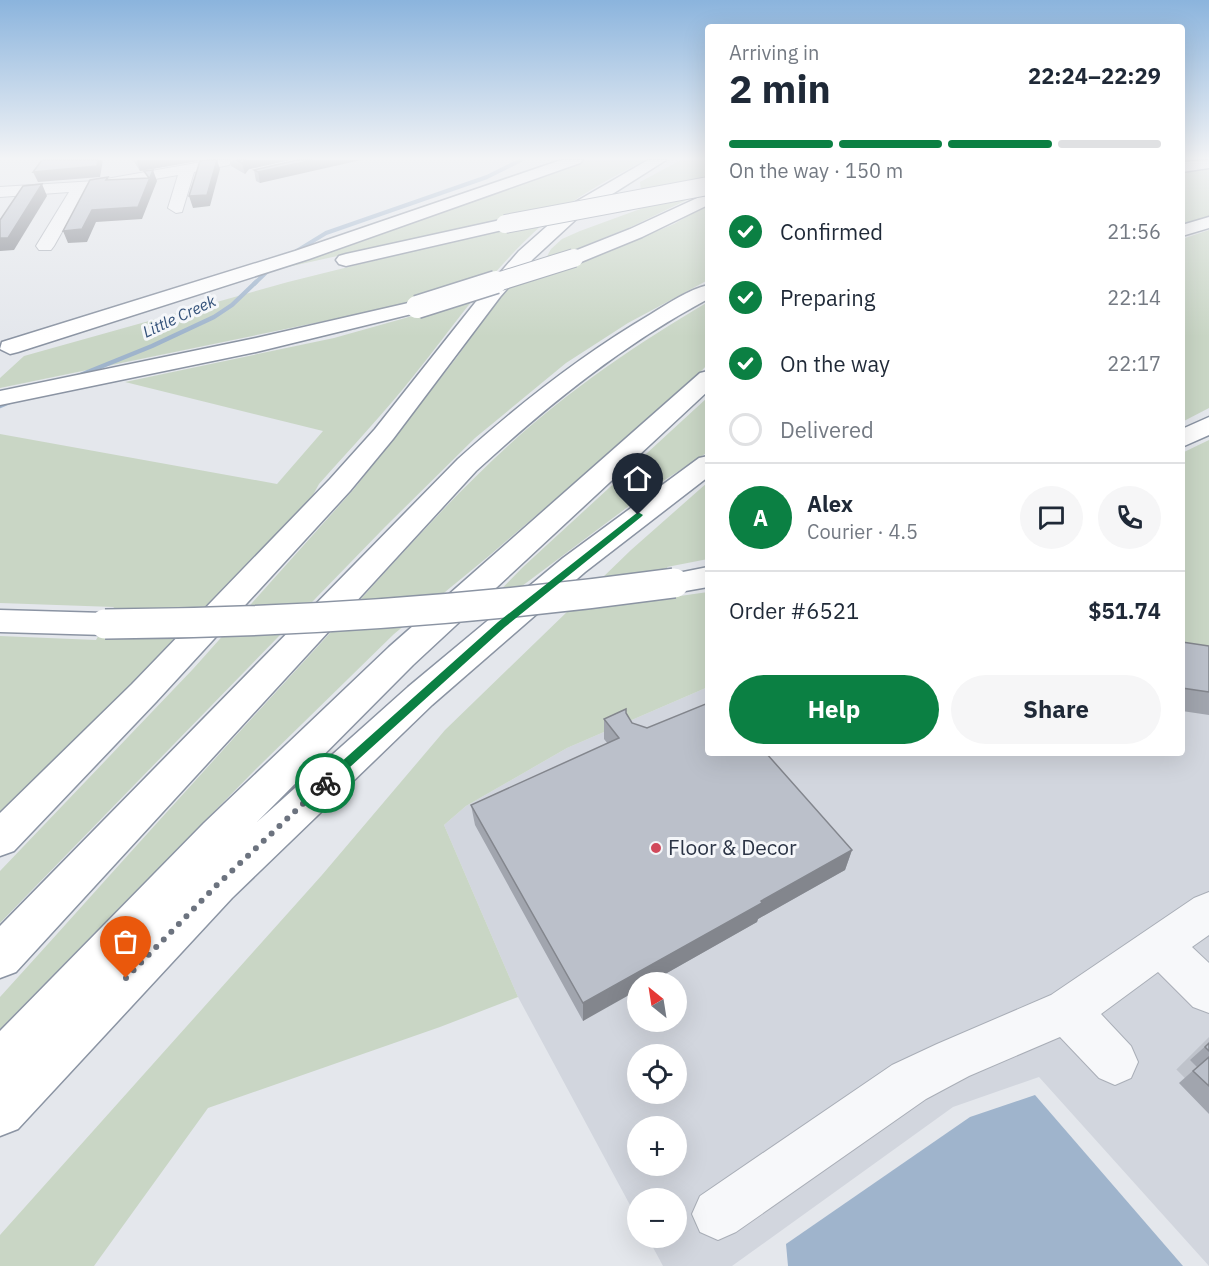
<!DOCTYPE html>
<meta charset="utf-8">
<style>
body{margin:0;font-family:"IBM Plex Sans",sans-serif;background:#f6f6f7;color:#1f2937;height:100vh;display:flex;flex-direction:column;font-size:22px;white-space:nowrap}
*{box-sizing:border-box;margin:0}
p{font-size:20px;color:#747a83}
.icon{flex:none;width:33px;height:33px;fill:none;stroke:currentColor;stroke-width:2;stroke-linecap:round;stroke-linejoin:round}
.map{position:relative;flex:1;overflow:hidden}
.drawer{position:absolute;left:705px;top:24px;width:480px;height:732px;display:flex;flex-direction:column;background:#fff;border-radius:6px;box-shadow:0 6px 24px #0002}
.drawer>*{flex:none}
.needle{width:39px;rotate:330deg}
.fabs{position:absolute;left:627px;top:972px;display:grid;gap:12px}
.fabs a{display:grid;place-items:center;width:60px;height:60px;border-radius:50%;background:#fff;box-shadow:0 6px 24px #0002;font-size:30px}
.pin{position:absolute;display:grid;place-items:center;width:51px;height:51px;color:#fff;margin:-62px -26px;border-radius:50% 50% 50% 0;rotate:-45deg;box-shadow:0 0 6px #0007}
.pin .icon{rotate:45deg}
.courier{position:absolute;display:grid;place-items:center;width:60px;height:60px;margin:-30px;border:4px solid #0b8043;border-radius:50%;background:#fff;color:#222;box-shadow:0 2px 8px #0007}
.head em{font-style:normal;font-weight:700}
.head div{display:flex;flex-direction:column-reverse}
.head{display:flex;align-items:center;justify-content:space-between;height:102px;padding:0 24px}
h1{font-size:39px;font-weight:700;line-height:45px}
.bar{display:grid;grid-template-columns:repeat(4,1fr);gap:9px 6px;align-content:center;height:72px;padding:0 24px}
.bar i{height:8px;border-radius:4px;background:#e0e1e3}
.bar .current{background:#0b8043}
.bar p{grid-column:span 4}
.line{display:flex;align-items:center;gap:15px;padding:0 24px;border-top:2px solid #e0e1e3}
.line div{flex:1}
.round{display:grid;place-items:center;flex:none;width:63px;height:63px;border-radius:32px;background:#f6f6f7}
ol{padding:0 24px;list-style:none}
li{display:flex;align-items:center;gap:18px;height:66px}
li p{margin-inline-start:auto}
li .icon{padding:6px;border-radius:50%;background:#0b8043;color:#fff;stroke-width:4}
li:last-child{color:#747a83}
li i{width:33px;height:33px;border:3px solid #e0e1e3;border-radius:50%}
.action{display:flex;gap:12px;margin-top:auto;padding:12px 24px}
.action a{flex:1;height:69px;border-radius:36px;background:#0b8043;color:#fff;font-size:24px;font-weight:700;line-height:69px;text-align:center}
.action a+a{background:#f6f6f7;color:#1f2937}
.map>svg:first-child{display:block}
.built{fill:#d2d6de;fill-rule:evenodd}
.green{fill:#c9d6c5}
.water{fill:#9fb4cc}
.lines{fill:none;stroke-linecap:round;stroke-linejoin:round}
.stream-far1{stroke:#9fb4cc;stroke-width:4}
.stream{stroke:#9fb4cc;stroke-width:4.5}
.minor-tunnel{stroke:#bfc3cb;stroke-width:47;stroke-dasharray:47 24;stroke-linecap:butt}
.minor-casing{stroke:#a9aeb7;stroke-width:2}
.highway-casing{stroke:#8b94a3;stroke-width:3}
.minor{fill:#f7f8fa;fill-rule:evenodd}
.highway{fill:#fff;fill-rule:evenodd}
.highway-bridge-far2-casing{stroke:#8b94a3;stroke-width:20;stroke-linecap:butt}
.highway-bridge-far1-casing{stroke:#8b94a3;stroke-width:25;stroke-linecap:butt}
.highway-bridge-casing{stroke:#8b94a3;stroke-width:32;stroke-linecap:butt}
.highway-bridge-far2{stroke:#fff;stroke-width:18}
.highway-bridge-far1{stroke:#fff;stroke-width:22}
.highway-bridge{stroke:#fff;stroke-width:29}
.wall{fill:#a1a5ae}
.shaded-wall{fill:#83868d}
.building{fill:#bbc0ca;stroke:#83868d;stroke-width:1.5}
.route{fill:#0b8043}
.done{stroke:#6c737f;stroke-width:6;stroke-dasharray:0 10.8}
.poi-dot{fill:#d1495b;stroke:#f4f6f9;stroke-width:2}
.labels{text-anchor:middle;stroke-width:6;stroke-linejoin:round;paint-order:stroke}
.far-water-label{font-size:16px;font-style:italic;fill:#34527a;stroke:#f4f6f9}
.near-poi-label{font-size:21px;fill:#2b3445;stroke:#f4f6f9;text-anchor:start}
</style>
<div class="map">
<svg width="1209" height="1266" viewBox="0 0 1209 1266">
<rect width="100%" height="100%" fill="#e4e7ec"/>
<!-- built -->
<path class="built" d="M1182 649 1209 652V1266L1039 1077 953 1107 732 1266H663L648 1238H676V1198H638L637 1218 518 997 444 825 466 806 567 748 708 687V753H1182ZM638 982H676V1022H638ZM638 1054H676V1094H638ZM638 1126H676V1166H638Z"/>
<!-- green -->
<g class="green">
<path d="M580 160H645C609 179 573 198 542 225 492 269 456 323 415 374 385 412 351 448 319 484L313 495 96 720 0 814V636L96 640 114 607 0 603V434L277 484 323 431 125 382 334 338 423 313 412 303 0 388V378L24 356 288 282 509 227 500 220 274 270Z"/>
<polygon points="681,160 708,160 708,179 641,191 640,182"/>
<polygon points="1209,169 1209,218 1182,225 1182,172"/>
<polygon points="697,195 633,226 544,262 551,249 562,239 580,231 651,205"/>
<polygon points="708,204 708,280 628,323 566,363 475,438 385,527 0,923 0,871 193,669 354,489 457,357 506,289 583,262 674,224"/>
<polygon points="1209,230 1209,408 1182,422 1182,239"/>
<path d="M708 302V364L686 387 490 555 394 634 256 769 0 1029V997C106 880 212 761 319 645 381 578 441 507 509 445 569 390 638 343 708 302Z"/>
<polygon points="708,397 708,452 657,485 474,622 469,622 523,567"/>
<polygon points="1209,440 1209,652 1182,649 1182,453"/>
<polygon points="708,482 708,559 667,567 680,596 708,592 708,687 567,748 466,806 444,825 518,997 440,1027 208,1108 94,1266 0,1266 0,1235 322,875 445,730 631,550"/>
</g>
<!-- water -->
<polygon class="water" points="1035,1095 1183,1266 788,1266 786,1244 970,1117"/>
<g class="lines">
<!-- stream-far1 -->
<g class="stream-far1">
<polyline points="287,257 326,233 487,177 521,160"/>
<polyline points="254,284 273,266"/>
</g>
<!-- stream -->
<g class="stream">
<polyline points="73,378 152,346 214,317 232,305 256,282"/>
<polyline points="0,406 12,401"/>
</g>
<!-- minor-tunnel -->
<polyline class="minor-tunnel" points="1193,1053 1209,1069"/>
<defs>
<g id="minor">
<polygon points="213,160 230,160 231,162 229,165 194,172 182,212 176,213 168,208 178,175 85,191 54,246 51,250 39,250 36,246 69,192 0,197 0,187 95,181"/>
<polygon points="1209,892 1209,935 1192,947 1209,963 1209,1013 1193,1007 1158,972 1101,1014 1131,1046 1138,1062 1131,1078 1115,1085 1099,1078 1060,1037 969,1076 926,1099 736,1232 718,1240 700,1232 692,1214 700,1196 892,1065 937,1044 1051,995 1194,898"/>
</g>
<g id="highway">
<polygon points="561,160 583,160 580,163 309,259 18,352 10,354 0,349 2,342 295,251"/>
<polygon points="648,160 666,160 584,212 533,259 500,297 393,439 350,491 156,702 14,851 0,856 0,813 132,684 330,479 375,429 486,289 519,251 572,204"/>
<polygon points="1209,160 1209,168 1182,172 1182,162"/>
<polygon points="708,193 708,205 642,237 581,262 567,262 564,258 567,254 630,229"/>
<polygon points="1209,217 1209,228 1182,236 1182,225"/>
<polygon points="505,219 511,220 514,224 511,228 346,266 339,264 336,260 339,256 346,254"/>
<path d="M708 285V299C622 345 548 405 476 471L16 972 0 978V926L458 459C518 405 581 355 651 314 669 303 688 290 708 285Z"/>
<polygon points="417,301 424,303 427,307 424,311 256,352 0,405 0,391 256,338"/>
<polygon points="708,371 708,391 413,665 257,822 408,687 563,558 699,458 708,456 708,477 585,572 432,705 232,898 18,1129 0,1136 0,1031 204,823 389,647 700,373"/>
<polygon points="1209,417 1209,435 1182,447 1182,429"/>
<polygon points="708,567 708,587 674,593 663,590 658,583 663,576"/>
<polygon points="0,610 105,613 117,616 121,624 117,632 105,635 0,632"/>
</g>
</defs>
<!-- minor casing -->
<use href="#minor" class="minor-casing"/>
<!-- highway casing -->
<use href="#highway" class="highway-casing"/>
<!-- minor -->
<use href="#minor" class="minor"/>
<!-- highway -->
<use href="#highway" class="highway"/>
<defs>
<g id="highway-bridge-far2">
<polyline points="505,224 708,186"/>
<polyline points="491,284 574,258"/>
</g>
<polyline id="highway-bridge-far1" points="417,307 496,282"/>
<path id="highway-bridge" d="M105 624C296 623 485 609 674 583"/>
</defs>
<!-- highway-bridge-far2 casing -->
<use href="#highway-bridge-far2" class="highway-bridge-far2-casing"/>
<!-- highway-bridge-far1 casing -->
<use href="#highway-bridge-far1" class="highway-bridge-far1-casing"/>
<!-- highway-bridge casing -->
<use href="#highway-bridge" class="highway-bridge-casing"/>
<!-- highway-bridge-far2 -->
<use href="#highway-bridge-far2" class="highway-bridge-far2"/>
<!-- highway-bridge-far1 -->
<use href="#highway-bridge-far1" class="highway-bridge-far1"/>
<!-- highway-bridge -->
<use href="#highway-bridge" class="highway-bridge"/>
</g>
<!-- wall -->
<g class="wall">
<polygon points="133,160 203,160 140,171"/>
<polygon points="230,160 290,160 249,169 245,174 231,166"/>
<polygon points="297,160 260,183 256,181 254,170"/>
<polygon points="1182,642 1209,646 1209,715 1182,711"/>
<polygon points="626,709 626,715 632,723 852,850 845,870 758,919 757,922 651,982 638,982 583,1021 475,825 471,805 608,744 604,739 604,719"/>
<polygon points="1209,1043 1209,1114 1179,1083 1197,1067 1190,1060"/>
</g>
<!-- shaded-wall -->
<g class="shaded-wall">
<polygon points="98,160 103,160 100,177 38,182 33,172"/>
<polygon points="137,160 203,160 140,171"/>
<polygon points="217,160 220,169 210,206 193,208 189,196"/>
<polygon points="245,160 290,160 249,169 245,174 242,163"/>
<polygon points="313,160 361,160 260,183 258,172"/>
<polygon points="153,170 157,181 142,219 96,222 87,242 68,243 63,231 92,210 138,207"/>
<polygon points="42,184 47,196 14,250 0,251 0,238"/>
<polygon points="852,850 845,870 758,919 757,922 651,982 638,982 638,990 583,1021 583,1003 761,901"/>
</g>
<!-- building -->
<g class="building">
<polygon points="42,160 98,160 97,166 33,172"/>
<polygon points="209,160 217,160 207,195 189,196 200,161"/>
<polygon points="236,160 245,160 242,163"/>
<polygon points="297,160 313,160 258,172 254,170"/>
<polygon points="153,170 138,207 92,210 82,229 63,231 90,180 108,177 106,180 149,178 144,171"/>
<polygon points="42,184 8,238 0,238 0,220 23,186"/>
<polygon points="1182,642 1209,646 1209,692 1182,688"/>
<polygon points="708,703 708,753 766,753 852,850 761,901 762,903 583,1003 471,805 619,738 604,719 626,709 626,713 632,723 647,728"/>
<polygon points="1209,1043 1209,1051 1205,1047"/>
<polygon points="1209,1057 1209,1086 1193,1071"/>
</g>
<!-- sky -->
<linearGradient id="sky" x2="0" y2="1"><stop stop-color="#8bb4dd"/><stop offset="0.47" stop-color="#f3f4f6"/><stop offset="1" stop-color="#f3f4f6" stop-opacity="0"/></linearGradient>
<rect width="1209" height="337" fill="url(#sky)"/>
<!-- route -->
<polygon class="route" points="638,512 643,515 641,517 505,627 329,786 321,786 321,780 498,622"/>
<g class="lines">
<!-- done -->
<polyline class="done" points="126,978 217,885 325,783"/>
</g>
<!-- markers -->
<circle class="poi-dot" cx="656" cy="848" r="6"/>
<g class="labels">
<!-- far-water labels -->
<g class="far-water-label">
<text transform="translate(179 316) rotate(-25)" y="6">Little Creek</text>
</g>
<!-- near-poi labels -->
<g class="near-poi-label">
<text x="668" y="855">Floor &amp; Decor</text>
</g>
</g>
</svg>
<div class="fabs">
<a><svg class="needle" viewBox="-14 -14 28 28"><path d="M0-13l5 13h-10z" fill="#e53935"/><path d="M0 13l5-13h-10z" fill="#747a83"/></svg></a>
<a><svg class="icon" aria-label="locate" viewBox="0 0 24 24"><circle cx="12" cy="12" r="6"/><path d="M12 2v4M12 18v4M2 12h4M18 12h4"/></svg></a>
<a>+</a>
<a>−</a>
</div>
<div class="pin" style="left:126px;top:978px;background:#ea580c"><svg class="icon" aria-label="bag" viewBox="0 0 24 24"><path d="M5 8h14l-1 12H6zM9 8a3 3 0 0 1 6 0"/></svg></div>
<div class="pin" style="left:638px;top:515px;background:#1f2937"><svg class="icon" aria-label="home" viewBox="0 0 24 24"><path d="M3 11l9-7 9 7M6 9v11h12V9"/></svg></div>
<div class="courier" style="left:325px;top:783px"><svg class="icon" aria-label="bike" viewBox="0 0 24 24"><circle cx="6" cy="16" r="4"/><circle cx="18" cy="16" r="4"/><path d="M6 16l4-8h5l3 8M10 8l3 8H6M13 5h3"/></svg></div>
<section class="drawer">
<div class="head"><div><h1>2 min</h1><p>Arriving in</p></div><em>22:24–22:29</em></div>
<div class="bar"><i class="current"></i><i class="current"></i><i class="current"></i><i></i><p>On the way · 150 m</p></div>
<ol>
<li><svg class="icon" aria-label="check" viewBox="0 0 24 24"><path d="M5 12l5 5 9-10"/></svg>Confirmed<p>21:56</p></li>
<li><svg class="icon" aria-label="check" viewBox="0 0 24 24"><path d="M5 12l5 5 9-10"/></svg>Preparing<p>22:14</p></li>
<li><svg class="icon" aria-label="check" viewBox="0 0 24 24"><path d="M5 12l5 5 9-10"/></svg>On the way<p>22:17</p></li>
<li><i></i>Delivered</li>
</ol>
<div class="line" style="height:108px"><b class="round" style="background:#0b8043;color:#fff">A</b><div><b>Alex</b><p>Courier · 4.5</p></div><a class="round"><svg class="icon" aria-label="chat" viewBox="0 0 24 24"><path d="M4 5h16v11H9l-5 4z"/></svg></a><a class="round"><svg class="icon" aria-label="phone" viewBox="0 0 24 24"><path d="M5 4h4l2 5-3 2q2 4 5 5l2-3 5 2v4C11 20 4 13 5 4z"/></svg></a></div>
<div class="line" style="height:78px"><div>Order #6521</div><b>$51.74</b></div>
<div class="action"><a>Help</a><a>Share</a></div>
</section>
</div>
